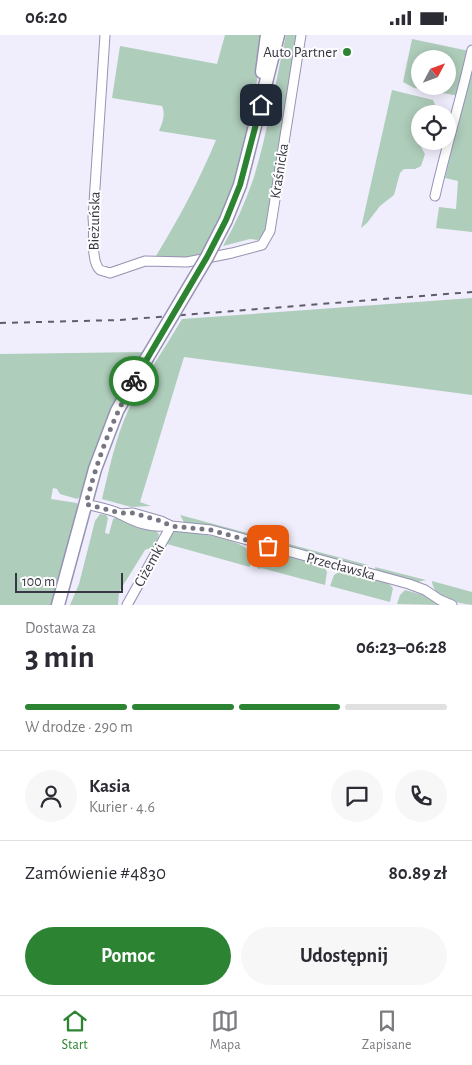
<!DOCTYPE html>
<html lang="pl">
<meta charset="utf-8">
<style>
body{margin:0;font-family:"Alegreya Sans",sans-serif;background:#f7f7f7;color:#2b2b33;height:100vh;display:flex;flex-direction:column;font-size:19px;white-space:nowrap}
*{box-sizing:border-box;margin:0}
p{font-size:16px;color:#7c7c81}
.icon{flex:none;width:28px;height:28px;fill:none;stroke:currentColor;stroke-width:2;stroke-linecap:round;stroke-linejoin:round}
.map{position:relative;height:570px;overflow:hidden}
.sheet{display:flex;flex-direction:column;background:#fff;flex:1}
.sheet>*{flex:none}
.needle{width:32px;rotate:49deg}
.tools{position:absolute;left:411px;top:15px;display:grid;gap:10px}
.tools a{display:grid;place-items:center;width:45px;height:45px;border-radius:50%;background:#fff;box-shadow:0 2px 12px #0003;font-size:25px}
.scale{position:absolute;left:15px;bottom:12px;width:108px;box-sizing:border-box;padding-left:5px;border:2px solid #383644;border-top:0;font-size:14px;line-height:18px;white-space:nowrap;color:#383644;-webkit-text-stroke:4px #fdfdfd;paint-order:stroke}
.pin{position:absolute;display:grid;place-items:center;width:42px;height:42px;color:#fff;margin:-21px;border-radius:10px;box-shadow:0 2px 8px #0006}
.courier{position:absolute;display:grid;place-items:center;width:50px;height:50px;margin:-25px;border:4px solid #2c8433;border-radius:50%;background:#fff;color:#222;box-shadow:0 1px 6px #0007}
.headline em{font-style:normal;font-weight:700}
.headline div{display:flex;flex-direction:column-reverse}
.headline{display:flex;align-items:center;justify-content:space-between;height:85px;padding:0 25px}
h1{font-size:32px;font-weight:700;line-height:38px}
.bar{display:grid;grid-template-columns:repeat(4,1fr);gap:8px 5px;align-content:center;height:60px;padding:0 25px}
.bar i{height:6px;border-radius:4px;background:#e1e1e2}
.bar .selected{background:#2c8433}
.bar p{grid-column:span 4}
.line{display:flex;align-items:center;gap:12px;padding:0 25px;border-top:1px solid #e1e1e2}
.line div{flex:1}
.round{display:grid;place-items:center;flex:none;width:52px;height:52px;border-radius:26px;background:#f7f7f7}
.button{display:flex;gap:10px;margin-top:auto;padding:10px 25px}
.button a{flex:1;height:58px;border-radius:30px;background:#2c8433;color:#fff;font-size:20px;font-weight:700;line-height:58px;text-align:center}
.button a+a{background:#f7f7f7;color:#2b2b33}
.status{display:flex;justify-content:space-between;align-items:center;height:35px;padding:0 25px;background:#fff;direction:ltr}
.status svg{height:14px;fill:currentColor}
.menu{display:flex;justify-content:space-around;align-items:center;height:70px;border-top:1px solid #e1e1e2;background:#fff;font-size:14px;color:#7c7c81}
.menu a{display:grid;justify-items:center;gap:2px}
.menu .selected{color:#2c8433}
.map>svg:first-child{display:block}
.green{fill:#afcdbb;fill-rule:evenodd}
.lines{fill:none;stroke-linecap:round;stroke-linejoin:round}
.street-casing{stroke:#9692b3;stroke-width:11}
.secondary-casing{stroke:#9692b3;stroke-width:15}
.street{stroke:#fff;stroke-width:9}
.secondary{stroke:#fff;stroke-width:12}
.rail{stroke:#5f5d6b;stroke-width:2;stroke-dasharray:6 6;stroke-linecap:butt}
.secondary-bridge-casing{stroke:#9692b3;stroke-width:15;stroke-linecap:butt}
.secondary-bridge{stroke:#fff;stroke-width:12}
.done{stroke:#787684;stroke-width:5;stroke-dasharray:0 9}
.route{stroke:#2c8433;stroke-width:6}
.poi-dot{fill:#2c8433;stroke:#fdfdfd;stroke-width:2}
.labels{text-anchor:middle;stroke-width:4;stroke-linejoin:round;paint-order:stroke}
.poi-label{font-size:15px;fill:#383644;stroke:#fdfdfd;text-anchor:end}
.street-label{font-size:15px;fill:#383644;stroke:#fdfdfd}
</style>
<div class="status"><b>06:20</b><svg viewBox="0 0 49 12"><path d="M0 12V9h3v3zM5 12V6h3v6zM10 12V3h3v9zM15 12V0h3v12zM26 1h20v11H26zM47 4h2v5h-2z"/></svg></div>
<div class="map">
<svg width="472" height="570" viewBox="0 0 472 570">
<rect width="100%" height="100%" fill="#f0eefc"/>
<!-- green -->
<g class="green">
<path d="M225 0H262L253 80 233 159 201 223 191 224 156 221C179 183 199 146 216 105L159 96C162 88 166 80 162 71L112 63 120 11 217 29Z"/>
<path d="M286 0H297L267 194 258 205 250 204 223 211C235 190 245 168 253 145 268 98 275 48 286 0Z"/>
<path d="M412 4 469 16 459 61 414 53 403 47ZM420 24H448V51H420Z"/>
<polygon points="472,27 472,197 436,193 439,172 456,174 458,146 445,143"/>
<polygon points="392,55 433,65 439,79 420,79 420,110 425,119 421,131 415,134 404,134 400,138 394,160 380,171 367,188 361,193"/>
<path d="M472 263V360L184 322 140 467 151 471 131 472 102 464C109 435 115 405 127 378 142 345 164 315 182 284Z"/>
<polygon points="145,317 116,368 96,413 81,461 77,464 60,459 57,454 53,453 51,464 77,468 79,473 52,570 0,570 0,319"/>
<polygon points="100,479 106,480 108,483 105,498 109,499 113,484 115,483 153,493 159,499 155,513 150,513 145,515 119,557 118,570 70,570 79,549 95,486"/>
<polygon points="180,480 368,530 365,533 214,492 184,487"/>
<path d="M172 496C187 495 236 504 246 513 251 518 251 525 250 532L167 509 134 569 131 566Z"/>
<polygon points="269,515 324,531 327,537 325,550 261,533 260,534 257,533 261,518"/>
<polygon points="375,532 426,545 417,547 376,537"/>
<polygon points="341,536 388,548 393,553 390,567 330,551 334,540"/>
<path d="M432 546 472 557V570C458 568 433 564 432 546Z"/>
<polygon points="405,555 423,560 440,570 397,569 400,560"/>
</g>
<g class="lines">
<defs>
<g id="street">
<path d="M105 0 93 183C95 197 90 226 100 235L110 238 145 226 187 227 232 218 262 210 270 196 301 0"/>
<path d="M435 161C446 112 461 64 472 15"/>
<path d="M86 469C97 472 110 474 120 479 135 487 151 494 169 490"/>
<polyline points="120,479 133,478 161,486 171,491 211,495 409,549 425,555 440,565 452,570"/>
<polyline points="127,570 171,491"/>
</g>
<g id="secondary">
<polyline points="262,37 267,0"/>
<polyline points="226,185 240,150 278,0"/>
<polyline points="58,570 95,434 117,376 147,323"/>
</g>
</defs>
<!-- street casing -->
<use href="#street" class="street-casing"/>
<!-- secondary casing -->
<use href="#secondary" class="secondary-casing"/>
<!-- street -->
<use href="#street" class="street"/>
<!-- secondary -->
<use href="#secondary" class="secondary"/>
<!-- rail -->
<polyline class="rail" points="0,288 120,285 472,257"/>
<defs>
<polyline id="secondary-bridge" points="147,323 207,222 226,185"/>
</defs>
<!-- secondary-bridge casing -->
<use href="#secondary-bridge" class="secondary-bridge-casing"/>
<!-- secondary-bridge -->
<use href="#secondary-bridge" class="secondary-bridge"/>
</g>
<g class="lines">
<!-- done -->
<path class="done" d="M134 346C112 384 97 426 86 469L120 478H133L161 486 171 491 211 495 268 511"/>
<!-- route -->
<polyline class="route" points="134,346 207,222 226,185 240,150 261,70"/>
</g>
<!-- markers -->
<circle class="poi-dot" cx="347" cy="17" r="5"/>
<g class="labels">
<!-- poi labels -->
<g class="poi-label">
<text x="337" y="22">Auto Partner</text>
</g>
<!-- street labels -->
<g class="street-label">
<text transform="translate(279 136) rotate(-81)" y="5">Kraśnicka</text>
<text transform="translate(94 186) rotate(-89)" y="5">Bieżuńska</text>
<text transform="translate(149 530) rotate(-61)" y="5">Ciżemki</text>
<text transform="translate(341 531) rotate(15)" y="5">Przecławska</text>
</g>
</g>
</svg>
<div class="tools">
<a><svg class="needle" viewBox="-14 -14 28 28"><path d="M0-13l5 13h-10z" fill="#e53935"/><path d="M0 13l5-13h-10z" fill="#7c7c81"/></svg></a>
<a><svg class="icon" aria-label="locate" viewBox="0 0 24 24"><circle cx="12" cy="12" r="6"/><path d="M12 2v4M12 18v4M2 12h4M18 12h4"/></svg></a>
</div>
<div class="scale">100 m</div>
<div class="pin" style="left:268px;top:511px;background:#ea580c"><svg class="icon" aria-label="bag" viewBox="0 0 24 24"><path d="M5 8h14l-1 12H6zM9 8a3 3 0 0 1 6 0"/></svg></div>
<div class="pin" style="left:261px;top:70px;background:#1f2937"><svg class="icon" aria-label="home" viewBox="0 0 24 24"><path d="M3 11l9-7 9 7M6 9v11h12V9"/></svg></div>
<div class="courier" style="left:134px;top:346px"><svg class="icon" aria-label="bike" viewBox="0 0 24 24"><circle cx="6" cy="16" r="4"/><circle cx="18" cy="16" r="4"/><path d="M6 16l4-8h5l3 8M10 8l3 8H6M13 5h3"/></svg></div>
</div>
<section class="sheet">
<div class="headline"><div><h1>3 min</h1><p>Dostawa za</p></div><em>06:23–06:28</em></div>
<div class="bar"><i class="selected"></i><i class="selected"></i><i class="selected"></i><i></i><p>W drodze · 290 m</p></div>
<div class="line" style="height:90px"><a class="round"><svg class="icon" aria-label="person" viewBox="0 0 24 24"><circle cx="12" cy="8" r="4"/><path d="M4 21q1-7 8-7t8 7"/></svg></a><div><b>Kasia</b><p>Kurier · 4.6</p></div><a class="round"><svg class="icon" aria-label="chat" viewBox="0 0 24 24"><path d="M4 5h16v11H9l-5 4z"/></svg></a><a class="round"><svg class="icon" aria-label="phone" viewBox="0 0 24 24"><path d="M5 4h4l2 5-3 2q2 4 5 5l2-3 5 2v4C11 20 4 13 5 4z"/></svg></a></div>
<div class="line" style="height:65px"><div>Zamówienie #4830</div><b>80.89 zł</b></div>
<div class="button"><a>Pomoc</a><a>Udostępnij</a></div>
</section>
<nav class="menu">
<a class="selected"><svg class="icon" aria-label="home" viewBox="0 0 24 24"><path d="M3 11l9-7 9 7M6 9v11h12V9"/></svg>Start</a>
<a><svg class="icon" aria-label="map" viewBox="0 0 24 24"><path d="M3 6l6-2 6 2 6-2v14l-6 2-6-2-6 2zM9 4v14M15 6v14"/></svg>Mapa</a>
<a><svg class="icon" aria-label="saved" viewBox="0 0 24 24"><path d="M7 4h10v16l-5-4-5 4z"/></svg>Zapisane</a>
</nav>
